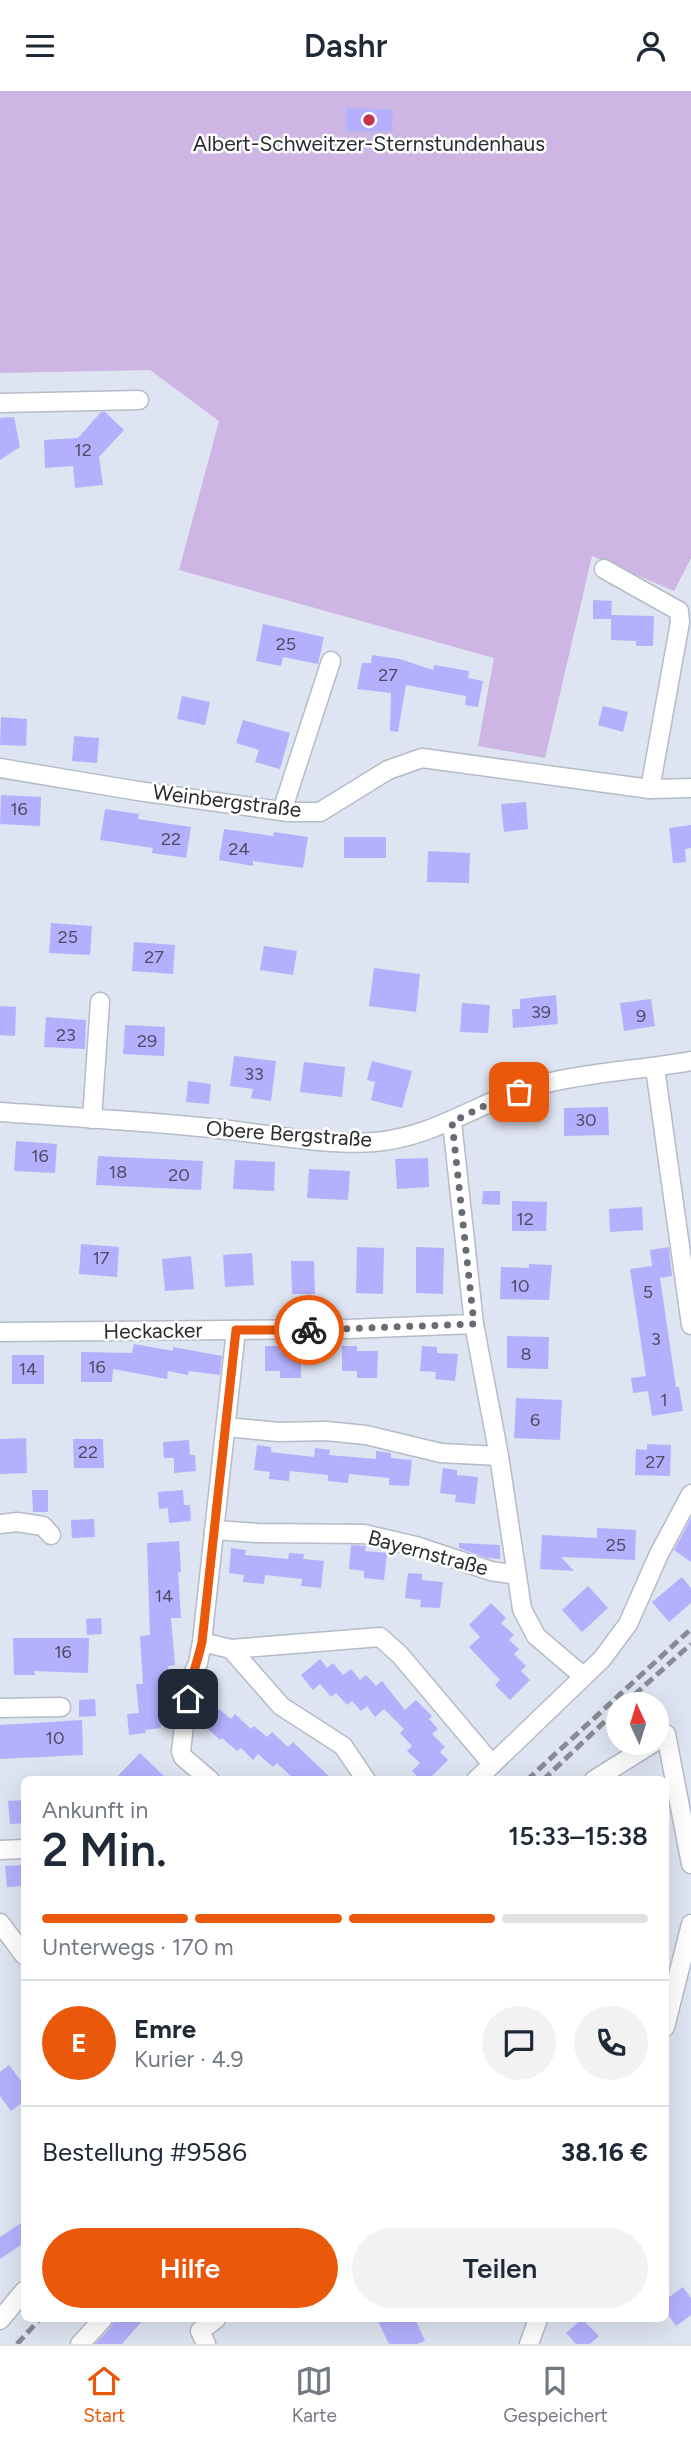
<!DOCTYPE html>
<html lang="de">
<meta charset="utf-8">
<style>
body{margin:0;font-family:Figtree,sans-serif;background:#f2f2f3;color:#1f2937;height:100vh;display:flex;flex-direction:column;font-size:26px;white-space:nowrap}
*{box-sizing:border-box;margin:0}
p{font-size:23px;color:#747a83}
.icon{flex:none;width:38px;height:38px;fill:none;stroke:currentColor;stroke-width:2;stroke-linecap:round;stroke-linejoin:round}
.map{position:relative;flex:1;overflow:hidden}
.side{position:absolute;left:21px;top:1685px;width:648px;height:546px;display:flex;flex-direction:column;background:#fff;border-radius:10px;box-shadow:0 7px 28px #0002}
.side>*{flex:none}
.needle{width:46px;rotate:356deg}
.buttons{position:absolute;left:606px;top:1601px;display:grid;gap:14px}
.buttons a{display:grid;place-items:center;width:63px;height:63px;border-radius:50%;background:#fff;box-shadow:0 7px 28px #0002;font-size:35px}
.pin{position:absolute;display:grid;place-items:center;width:60px;height:60px;color:#fff;margin:-30px;border-radius:14px;box-shadow:0 4px 10px #0006}
.courier{position:absolute;display:grid;place-items:center;width:70px;height:70px;margin:-35px;border:5px solid #ea580c;border-radius:50%;background:#fff;color:#222;box-shadow:0 2px 9px #0007}
.overview em{font-style:normal;font-weight:600}
.overview div{display:flex;flex-direction:column-reverse}
.overview{display:flex;align-items:center;justify-content:space-between;height:119px;padding:0 21px}
h1{font-size:46px;font-weight:600;line-height:52px}
.bar{display:grid;grid-template-columns:repeat(4,1fr);gap:10px 7px;align-content:center;height:84px;padding:0 21px}
.bar i{height:9px;border-radius:5px;background:#e0e1e3}
.bar .selected{background:#ea580c}
.bar p{grid-column:span 4}
.line{display:flex;align-items:center;gap:18px;padding:0 21px;border-top:2px solid #e0e1e3}
.line div{flex:1}
.round{display:grid;place-items:center;flex:none;width:74px;height:74px;border-radius:37px;background:#f2f2f3}
.button{display:flex;gap:14px;margin-top:auto;padding:14px 21px}
.button a{flex:1;height:80px;border-radius:42px;background:#ea580c;color:#fff;font-size:28px;font-weight:600;line-height:80px;text-align:center}
.button a+a{background:#f2f2f3;color:#1f2937}
header{display:flex;justify-content:space-between;align-items:center;height:91px;padding:0 21px;background:#fff;font-size:32px;font-weight:600}
.tabs{display:flex;justify-content:space-around;align-items:center;height:98px;border-top:2px solid #e0e1e3;background:#fff;font-size:19px;color:#747a83}
.tabs a{display:grid;justify-items:center;gap:4px}
.tabs .selected{color:#ea580c}
.map>svg:first-child{display:block}
.green{fill:#cdb5e4}
.building{fill:#b4b0fd}
.lines{fill:none;stroke-linecap:round;stroke-linejoin:round}
.minor-casing{stroke:#b5bbc7;stroke-width:21}
.minor{stroke:#fff;stroke-width:18}
.rail{stroke:#878b94;stroke-width:5;stroke-dasharray:10 5;stroke-linecap:butt}
.done{stroke:#696c74;stroke-width:7;stroke-dasharray:0 12.6}
.route{stroke:#ea580c;stroke-width:9}
.poi-dot{fill:#c53551;stroke:#fff;stroke-width:2.5}
.labels{text-anchor:middle;stroke-width:5;stroke-linejoin:round;paint-order:stroke}
.number-label{font-size:18px;fill:#4c4d64}
.poi-label{font-size:21px;fill:#2a2c31;stroke:#fff}
.street-label{font-size:21px;fill:#2a2c31;stroke:#fff}
</style>
<header><svg class="icon" aria-label="menu" viewBox="0 0 24 24"><path d="M4 6h16M4 12h16M4 18h16"/></svg>Dashr<svg class="icon" aria-label="person" viewBox="0 0 24 24"><circle cx="12" cy="8" r="4"/><path d="M4 21q1-7 8-7t8 7"/></svg></header>
<div class="map">
<svg width="691" height="2253" viewBox="0 0 691 2253">
<rect width="100%" height="100%" fill="#dee4f1"/>
<!-- green -->
<polygon class="green" points="0,0 691,0 691,467 674,500 592,465 545,667 478,655 494,567 179,479 219,330 150,279 0,282"/>
<!-- building -->
<g class="building">
<polygon points="346,17 393,19 392,41 346,40"/>
<polygon points="101,321 105,321 124,339 99,366 103,394 75,397 73,375 45,377 44,349 78,347"/>
<polygon points="14,326 20,356 0,369 0,327"/>
<polygon points="593,509 612,510 611,528 593,528"/>
<polygon points="611,524 654,525 653,555 636,555 636,550 611,549"/>
<polygon points="263,533 324,546 318,573 283,566 281,575 256,570"/>
<polygon points="372,564 400,568 433,579 434,574 469,580 468,587 483,590 478,616 465,614 466,605 406,594 398,641 390,640 391,602 357,598 362,572 371,572"/>
<polygon points="182,605 210,611 205,634 177,628"/>
<polygon points="603,615 628,621 623,641 598,634"/>
<polygon points="1,626 27,628 26,655 0,654"/>
<polygon points="243,629 290,642 280,678 255,671 259,659 236,652"/>
<polygon points="74,645 99,647 97,672 72,670"/>
<polygon points="1,704 41,706 40,735 0,733"/>
<polygon points="526,711 528,738 504,741 501,713"/>
<polygon points="105,718 139,723 138,728 191,736 186,767 152,762 153,757 100,749"/>
<polygon points="691,734 691,757 685,758 686,771 673,772 669,737"/>
<polygon points="224,738 273,745 274,741 308,746 303,777 253,770 253,775 219,769"/>
<rect x="344" y="746" width="42" height="21"/>
<polygon points="428,760 470,762 469,792 427,791"/>
<polygon points="51,832 92,835 90,864 49,862"/>
<polygon points="134,851 175,854 173,883 132,880"/>
<polygon points="264,855 297,860 293,884 260,879"/>
<polygon points="374,877 420,883 416,921 369,915"/>
<polygon points="556,904 558,933 513,937 512,918 520,918 520,908"/>
<polygon points="651,908 655,935 624,940 620,912"/>
<polygon points="462,912 490,914 488,942 460,941"/>
<polygon points="0,915 16,916 15,945 0,944"/>
<polygon points="46,926 86,929 85,958 44,956"/>
<polygon points="125,934 165,936 164,965 123,963"/>
<polygon points="234,965 276,970 271,1010 251,1007 253,998 230,995"/>
<polygon points="372,970 412,980 402,1017 371,1009 375,991 367,989"/>
<polygon points="304,971 345,976 342,1006 300,1001"/>
<polygon points="188,990 211,993 209,1013 186,1011"/>
<polygon points="608,1016 609,1044 564,1045 564,1017"/>
<polygon points="16,1050 57,1053 55,1082 14,1080"/>
<polygon points="98,1065 203,1070 201,1099 96,1094"/>
<polygon points="428,1067 429,1096 397,1098 395,1068"/>
<polygon points="235,1069 275,1071 274,1100 233,1098"/>
<polygon points="309,1078 350,1080 348,1109 307,1107"/>
<polygon points="483,1100 500,1100 500,1114 482,1113"/>
<polygon points="512,1110 547,1111 546,1140 512,1140"/>
<polygon points="642,1116 643,1139 610,1141 609,1118"/>
<polygon points="81,1153 119,1156 117,1186 79,1183"/>
<polygon points="357,1156 384,1157 383,1203 356,1202"/>
<polygon points="416,1156 444,1157 443,1203 416,1202"/>
<polygon points="669,1156 672,1185 660,1187 676,1296 679,1296 683,1320 652,1325 648,1300 633,1302 631,1287 646,1285 630,1178 652,1175 650,1159"/>
<polygon points="252,1162 254,1194 225,1196 223,1164"/>
<polygon points="191,1165 194,1198 165,1200 162,1168"/>
<polygon points="291,1170 314,1170 315,1203 292,1203"/>
<polygon points="529,1173 552,1174 549,1209 500,1208 501,1176 529,1177"/>
<polygon points="507,1245 549,1246 548,1278 507,1277"/>
<polygon points="134,1253 173,1260 173,1256 222,1265 220,1284 189,1280 188,1284 168,1280 167,1288 113,1278 112,1291 81,1291 81,1261 132,1262"/>
<polygon points="265,1255 280,1255 280,1260 301,1260 301,1287 280,1287 280,1280 265,1280"/>
<polygon points="342,1255 357,1255 357,1260 378,1260 377,1287 357,1287 357,1280 342,1280"/>
<polygon points="422,1255 437,1256 437,1262 458,1263 455,1290 435,1288 436,1281 420,1280"/>
<rect x="12" y="1264" width="32" height="29"/>
<polygon points="516,1307 562,1309 560,1349 514,1347"/>
<polygon points="26,1347 27,1382 0,1383 0,1348"/>
<polygon points="73,1348 103,1348 104,1377 74,1377"/>
<polygon points="189,1349 190,1364 195,1364 196,1380 174,1382 174,1367 164,1367 163,1351"/>
<polygon points="647,1353 671,1354 670,1385 635,1384 636,1358 647,1359"/>
<polygon points="257,1354 271,1356 271,1361 314,1366 315,1357 330,1359 329,1364 376,1368 376,1360 391,1362 391,1367 412,1369 409,1395 389,1394 389,1387 349,1383 348,1392 328,1390 328,1384 290,1380 289,1390 269,1388 270,1381 254,1379"/>
<polygon points="443,1377 457,1379 457,1384 478,1386 475,1413 455,1411 456,1404 440,1402"/>
<polygon points="32,1399 48,1399 48,1421 33,1421"/>
<polygon points="183,1399 184,1414 190,1414 191,1430 169,1432 168,1417 159,1418 158,1401"/>
<polygon points="691,1427 691,1471 674,1459"/>
<polygon points="94,1428 95,1446 72,1447 71,1429"/>
<polygon points="597,1437 636,1439 635,1469 561,1466 574,1480 540,1478 542,1444 597,1447"/>
<polygon points="179,1450 181,1481 178,1481 181,1527 171,1527 175,1574 168,1575 171,1609 167,1609 168,1623 160,1624 161,1637 145,1639 146,1642 129,1644 127,1623 139,1622 136,1593 143,1593 140,1545 150,1544 147,1452"/>
<polygon points="459,1452 500,1454 500,1468 487,1467 459,1457"/>
<polygon points="351,1454 366,1455 365,1460 387,1462 384,1489 364,1487 364,1480 349,1478"/>
<polygon points="231,1457 246,1459 245,1464 288,1468 289,1462 304,1463 303,1468 324,1470 321,1497 301,1495 302,1488 265,1484 264,1493 243,1491 244,1484 229,1482"/>
<polygon points="408,1482 422,1483 422,1489 443,1491 440,1517 420,1516 421,1509 405,1507"/>
<polygon points="682,1486 691,1497 691,1512 669,1531 652,1511"/>
<polygon points="588,1495 608,1517 582,1541 562,1519"/>
<polygon points="491,1512 506,1527 501,1532 514,1544 509,1549 519,1558 514,1563 526,1575 521,1580 530,1589 510,1609 495,1594 500,1589 469,1556 480,1546 469,1534"/>
<polygon points="101,1527 102,1543 87,1544 86,1528"/>
<polygon points="13,1547 89,1547 88,1582 34,1580 35,1584 14,1584"/>
<polygon points="320,1568 327,1577 333,1572 343,1584 351,1578 360,1589 366,1584 376,1595 382,1590 405,1619 416,1609 432,1625 429,1628 438,1638 432,1643 445,1656 440,1661 448,1669 428,1689 421,1689 412,1680 420,1672 407,1660 412,1655 400,1642 404,1638 384,1618 375,1626 367,1615 361,1620 352,1610 347,1614 336,1602 331,1606 320,1593 313,1599 301,1584"/>
<polygon points="95,1608 96,1625 79,1626 79,1609"/>
<polygon points="219,1618 231,1628 235,1623 251,1638 254,1635 267,1646 272,1641 288,1656 293,1651 333,1689 295,1689 277,1672 273,1676 258,1663 253,1669 241,1657 237,1660 222,1647 220,1649 204,1634"/>
<polygon points="82,1629 83,1664 0,1668 0,1634"/>
<polygon points="140,1662 168,1689 114,1689"/>
<polygon points="24,1709 24,1732 10,1733 8,1710"/>
<polygon points="24,1774 24,1795 7,1796 5,1775"/>
<polygon points="9,1974 24,1994 24,2010 11,2020 0,2005 0,1981"/>
<polygon points="24,2130 24,2152 0,2168 0,2146"/>
<polygon points="683,2196 691,2207 691,2224 676,2235 665,2219 665,2209"/>
<polygon points="115,2228 144,2228 122,2253 95,2253 111,2236"/>
<polygon points="377,2228 415,2228 425,2250 417,2253 389,2253"/>
<polygon points="582,2228 599,2245 590,2253 576,2253 566,2242"/>
</g>
<g class="lines">
<defs>
<g id="minor">
<polyline points="0,312 139,309"/>
<polyline points="604,478 679,520 680,531 650,698"/>
<polyline points="0,677 138,700 288,721 320,721 388,679 422,667 650,698 691,697"/>
<polyline points="282,720 331,570"/>
<polyline points="655,977 691,1234"/>
<path d="M0 1021C70 1026 141 1030 211 1037 262 1042 326 1055 375 1051 439 1045 480 1009 539 994 589 981 641 979 691 970"/>
<polyline points="92,1028 100,911"/>
<polyline points="452,1031 474,1233 499,1365 522,1518 536,1545 583,1585"/>
<polyline points="0,1241 348,1238 474,1233"/>
<polyline points="227,1336 278,1341 326,1340 366,1344 441,1362 499,1365"/>
<polyline points="0,1433 17,1431 43,1435 51,1444"/>
<polyline points="214,1439 258,1442 364,1443 416,1455 491,1480 517,1484"/>
<polyline points="202,1551 231,1558 380,1546 400,1564 492,1673"/>
<polyline points="231,1558 281,1615 343,1655 366,1689"/>
<polyline points="0,1617 61,1616"/>
<polyline points="656,1650 666,1643 691,1773"/>
<polyline points="210,1689 183,1666 181,1660 189,1593 198,1572 202,1551 236,1239"/>
<polyline points="476,1689 602,1568 628,1533 659,1463 691,1403"/>
<polyline points="594,1689 653,1652"/>
<polyline points="0,1759 24,1758"/>
<polyline points="0,1832 24,1864"/>
<polyline points="665,1936 691,1833"/>
<polyline points="0,2229 24,2200"/>
<polyline points="80,2253 103,2228"/>
<polyline points="206,2253 200,2240 216,2228"/>
<polyline points="529,2253 538,2228"/>
</g>
</defs>
<!-- minor casing -->
<use href="#minor" class="minor-casing"/>
<!-- minor -->
<use href="#minor" class="minor"/>
<!-- rail -->
<g class="rail">
<polyline points="623,1614 691,1553"/>
<polyline points="527,1689 691,1538"/>
<polyline points="543,1689 618,1618"/>
<polyline points="17,2253 40,2228"/>
</g>
</g>
<g class="lines">
<!-- done -->
<polyline class="done" points="309,1239 474,1233 452,1031 498,1008 519,1001"/>
<!-- route -->
<path class="route" d="M188 1608C190 1588 198 1570 202 1551L236 1239H309"/>
</g>
<!-- markers -->
<circle class="poi-dot" cx="369" cy="29" r="7"/>
<g class="labels">
<!-- number labels -->
<g class="number-label">
<text x="83" y="365">12</text>
<text x="286" y="559">25</text>
<text x="388" y="590">27</text>
<text x="19" y="724">16</text>
<text x="171" y="754">22</text>
<text x="239" y="764">24</text>
<text x="68" y="852">25</text>
<text x="154" y="872">27</text>
<text x="541" y="927">39</text>
<text x="641" y="931">9</text>
<text x="66" y="950">23</text>
<text x="147" y="956">29</text>
<text x="254" y="989">33</text>
<text x="586" y="1035">30</text>
<text x="40" y="1071">16</text>
<text x="118" y="1087">18</text>
<text x="179" y="1090">20</text>
<text x="525" y="1134">12</text>
<text x="101" y="1173">17</text>
<text x="520" y="1201">10</text>
<text x="648" y="1207">5</text>
<text x="656" y="1254">3</text>
<text x="526" y="1269">8</text>
<text x="97" y="1282">16</text>
<text x="28" y="1284">14</text>
<text x="664" y="1315">1</text>
<text x="535" y="1335">6</text>
<text x="88" y="1367">22</text>
<text x="655" y="1377">27</text>
<text x="616" y="1460">25</text>
<text x="164" y="1511">14</text>
<text x="63" y="1567">16</text>
<text x="55" y="1653">10</text>
</g>
<!-- poi labels -->
<g class="poi-label">
<text x="369" y="60">Albert-Schweitzer-Sternstundenhaus</text>
</g>
<!-- street labels -->
<g class="street-label">
<text transform="translate(227 710) rotate(7)" y="7">Weinbergstraße</text>
<text transform="translate(289 1043) rotate(4)" y="7">Obere Bergstraße</text>
<text transform="translate(153 1240) rotate(-1)" y="7">Heckacker</text>
<text transform="translate(428 1462) rotate(15)" y="7">Bayernstraße</text>
</g>
</g>
</svg>
<div class="buttons">
<a><svg class="needle" viewBox="-14 -14 28 28"><path d="M0-13l5 13h-10z" fill="#e53935"/><path d="M0 13l5-13h-10z" fill="#747a83"/></svg></a>
</div>
<div class="pin" style="left:519px;top:1001px;background:#ea580c"><svg class="icon" aria-label="bag" viewBox="0 0 24 24"><path d="M5 8h14l-1 12H6zM9 8a3 3 0 0 1 6 0"/></svg></div>
<div class="pin" style="left:188px;top:1608px;background:#1f2937"><svg class="icon" aria-label="home" viewBox="0 0 24 24"><path d="M3 11l9-7 9 7M6 9v11h12V9"/></svg></div>
<div class="courier" style="left:309px;top:1239px"><svg class="icon" aria-label="bike" viewBox="0 0 24 24"><circle cx="6" cy="16" r="4"/><circle cx="18" cy="16" r="4"/><path d="M6 16l4-8h5l3 8M10 8l3 8H6M13 5h3"/></svg></div>
<section class="side">
<div class="overview"><div><h1>2 Min.</h1><p>Ankunft in</p></div><em>15:33–15:38</em></div>
<div class="bar"><i class="selected"></i><i class="selected"></i><i class="selected"></i><i></i><p>Unterwegs · 170 m</p></div>
<div class="line" style="height:126px"><b class="round" style="background:#ea580c;color:#fff">E</b><div><b>Emre</b><p>Kurier · 4.9</p></div><a class="round"><svg class="icon" aria-label="chat" viewBox="0 0 24 24"><path d="M4 5h16v11H9l-5 4z"/></svg></a><a class="round"><svg class="icon" aria-label="phone" viewBox="0 0 24 24"><path d="M5 4h4l2 5-3 2q2 4 5 5l2-3 5 2v4C11 20 4 13 5 4z"/></svg></a></div>
<div class="line" style="height:91px"><div>Bestellung #9586</div><b>38.16 €</b></div>
<div class="button"><a>Hilfe</a><a>Teilen</a></div>
</section>
</div>
<nav class="tabs">
<a class="selected"><svg class="icon" aria-label="home" viewBox="0 0 24 24"><path d="M3 11l9-7 9 7M6 9v11h12V9"/></svg>Start</a>
<a><svg class="icon" aria-label="map" viewBox="0 0 24 24"><path d="M3 6l6-2 6 2 6-2v14l-6 2-6-2-6 2zM9 4v14M15 6v14"/></svg>Karte</a>
<a><svg class="icon" aria-label="saved" viewBox="0 0 24 24"><path d="M7 4h10v16l-5-4-5 4z"/></svg>Gespeichert</a>
</nav>
